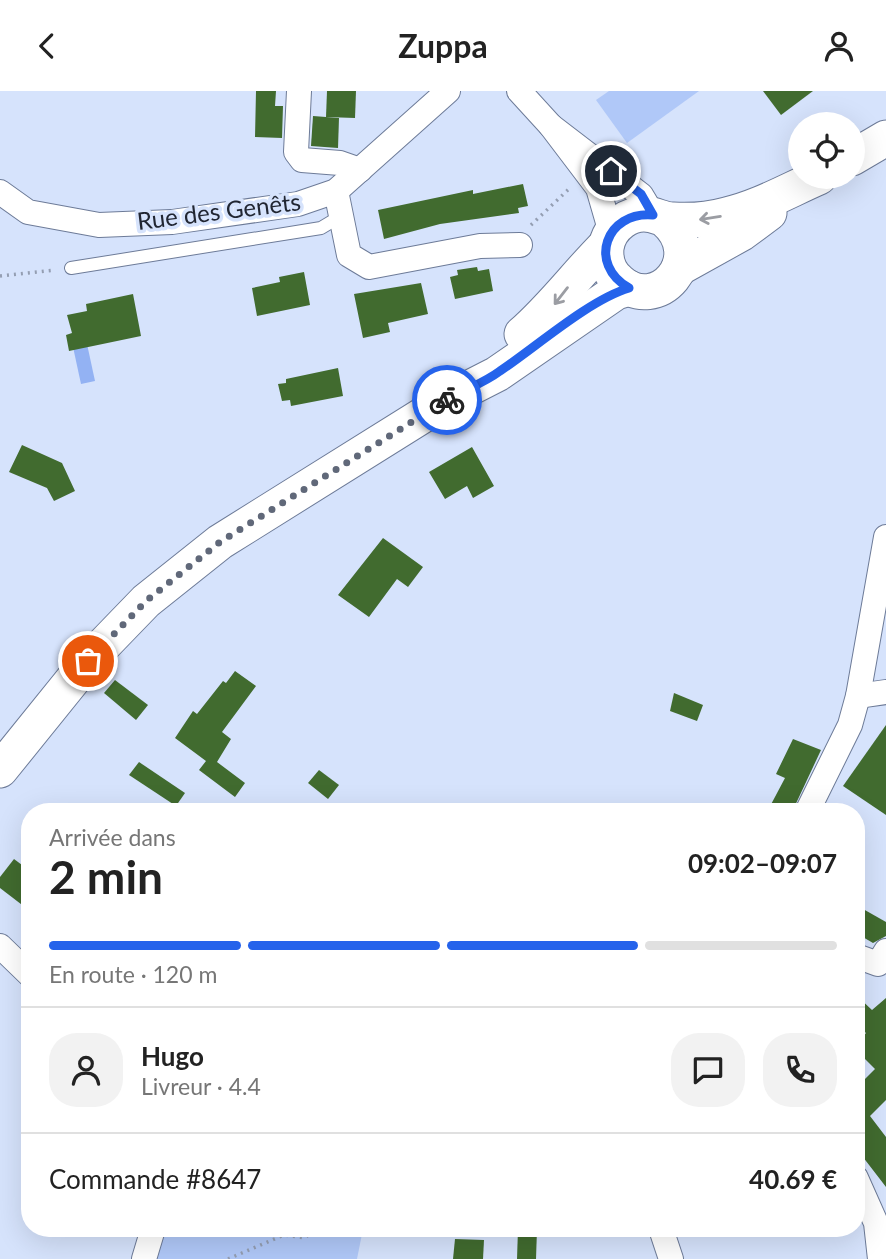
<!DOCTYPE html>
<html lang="fr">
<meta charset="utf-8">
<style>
body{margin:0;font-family:Lato,sans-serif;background:#f2f2f2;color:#222;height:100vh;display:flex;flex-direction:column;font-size:26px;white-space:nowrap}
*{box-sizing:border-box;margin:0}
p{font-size:23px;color:#767676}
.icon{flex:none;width:38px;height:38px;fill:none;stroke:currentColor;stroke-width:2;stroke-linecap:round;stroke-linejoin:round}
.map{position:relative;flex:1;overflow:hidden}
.drawer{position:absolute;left:21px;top:712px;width:844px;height:434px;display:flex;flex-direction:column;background:#fff;border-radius:28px;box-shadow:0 7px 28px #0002}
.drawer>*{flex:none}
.buttons{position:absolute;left:788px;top:21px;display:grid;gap:14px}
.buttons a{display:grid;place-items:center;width:77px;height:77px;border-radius:50%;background:#fff;box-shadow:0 7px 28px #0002;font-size:35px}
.pin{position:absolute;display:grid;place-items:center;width:60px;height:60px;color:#fff;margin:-30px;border:4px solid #fff;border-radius:50%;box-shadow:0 2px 7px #0007}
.courier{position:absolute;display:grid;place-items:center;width:70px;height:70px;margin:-35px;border:5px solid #2563eb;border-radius:50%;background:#fff;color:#222;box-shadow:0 2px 9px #0007}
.headline em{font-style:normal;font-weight:700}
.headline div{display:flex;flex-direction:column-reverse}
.headline{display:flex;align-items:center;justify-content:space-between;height:119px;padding:0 28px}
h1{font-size:46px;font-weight:700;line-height:52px}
.bar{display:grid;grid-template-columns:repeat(4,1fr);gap:10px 7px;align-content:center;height:84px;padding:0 28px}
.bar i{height:9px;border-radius:5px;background:#e0e0e0}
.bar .on{background:#2563eb}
.bar p{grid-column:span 4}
.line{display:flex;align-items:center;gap:18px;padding:0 28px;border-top:2px solid #e0e0e0}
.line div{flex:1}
.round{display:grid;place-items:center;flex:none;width:74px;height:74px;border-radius:28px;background:#f2f2f2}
header{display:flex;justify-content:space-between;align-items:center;height:91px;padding:0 28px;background:#fff;font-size:32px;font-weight:700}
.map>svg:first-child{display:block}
.green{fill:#b0c8f8}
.water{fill:#93b2f3}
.building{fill:#416b2f}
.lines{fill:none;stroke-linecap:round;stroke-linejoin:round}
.lane-casing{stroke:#6d7b98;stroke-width:14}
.street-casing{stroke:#6d7b98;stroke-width:26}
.secondary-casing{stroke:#6d7b98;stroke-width:37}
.path{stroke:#949eb2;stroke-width:3.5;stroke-dasharray:2 5;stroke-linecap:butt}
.lane{stroke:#fff;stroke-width:12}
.street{stroke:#fff;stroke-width:24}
.secondary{stroke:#fff;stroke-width:35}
.oneway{stroke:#9b9da3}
.done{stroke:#606879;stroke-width:7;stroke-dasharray:0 12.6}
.route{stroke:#2563eb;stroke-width:9}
.labels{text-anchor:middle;stroke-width:7;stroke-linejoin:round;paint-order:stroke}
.street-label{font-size:24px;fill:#212632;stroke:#d6e3fc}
</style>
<header><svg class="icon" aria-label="back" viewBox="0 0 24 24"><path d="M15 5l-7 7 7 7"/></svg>Zuppa<svg class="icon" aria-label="person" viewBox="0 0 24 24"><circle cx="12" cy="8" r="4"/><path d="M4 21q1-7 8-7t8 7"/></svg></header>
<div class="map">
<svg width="886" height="1168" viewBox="0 0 886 1168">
<rect width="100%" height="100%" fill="#d6e3fc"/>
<!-- green -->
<g class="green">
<polygon points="609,0 699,0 627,52 596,9"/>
<polygon points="163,1138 363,1138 357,1168 156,1168"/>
</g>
<!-- water -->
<polygon class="water" points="87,253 95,290 81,293 73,256"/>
<!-- building -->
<g class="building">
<polygon points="256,0 276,0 275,15 283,15 282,47 255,46"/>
<polygon points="327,0 356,0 355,27 326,26"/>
<polygon points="763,0 813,0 781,24"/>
<polygon points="313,25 339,27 338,57 311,55"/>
<polygon points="523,93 528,115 518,117 519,122 440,133 384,148 378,119 473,99 473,103"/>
<polygon points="477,176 478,180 489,178 493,200 455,208 450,186 458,184 457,179"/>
<polygon points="304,181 310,214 257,225 252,197 280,191 279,186"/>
<polygon points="421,192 428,223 388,232 390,241 363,247 354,203"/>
<polygon points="133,203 141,245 69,260 66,244 72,242 67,224 87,220 86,213"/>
<polygon points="338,277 343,305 291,315 290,309 282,310 278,293 286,292 286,288"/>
<polygon points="22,354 62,372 75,400 54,410 47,397 9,381"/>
<polygon points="472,356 494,395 473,407 467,395 445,408 429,381"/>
<polygon points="383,447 423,476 408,496 397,488 369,526 338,504"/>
<polygon points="235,580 256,595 222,641 231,648 217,671 245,692 235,706 199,679 206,670 175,647 193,620 197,623 223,590 226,592"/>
<polygon points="115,589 148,614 136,629 104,602"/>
<polygon points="674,602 703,614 697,630 670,620"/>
<polygon points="886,634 886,724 843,695"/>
<polygon points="793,648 821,659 792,721 767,721 785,687 776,683"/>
<polygon points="139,671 185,702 176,715 129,684"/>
<polygon points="319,679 339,694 328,708 308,692"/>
<polygon points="14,768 30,780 30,820 0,797 0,786"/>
<polygon points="856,814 886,831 886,845 873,852 856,842"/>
<polygon points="856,904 872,919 886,907 886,1009 870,1025 886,1046 886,1096 856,1057 856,997 875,978 856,959 856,954 866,942 856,933"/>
<polygon points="518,1138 537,1138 536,1168 517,1168"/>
<polygon points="455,1148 484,1149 483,1168 453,1168"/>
</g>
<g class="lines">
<defs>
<polyline id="lane" points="71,177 321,137 341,125"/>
<g id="street">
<polyline points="299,0 296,61 302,69 340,72 360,79"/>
<polyline points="519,0 551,35"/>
<polyline points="336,100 349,164 369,176 480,155 520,154"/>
<polyline points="0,101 28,121 99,134 172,131 298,113 336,100 448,0"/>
<polyline points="611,142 598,97 551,35 641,104 653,124"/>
<polyline points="858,605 886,601"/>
<polyline points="807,721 850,634 858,605 886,446"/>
<polyline points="0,855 30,884"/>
<polyline points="856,865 878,873 886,860"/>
<polyline points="856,1087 876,1132 880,1168"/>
<polyline points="661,1138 671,1168"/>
<polyline points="144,1168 153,1138"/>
</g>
<g id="secondary">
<polyline points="852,67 886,47"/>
<path d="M665 129C709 167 657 225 619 190 609 182 605 169 606 157 609 135 631 119 652 124 660 126 665 129 673 129 691 130 708 129 726 124 758 117 789 99 819 86"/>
<polyline points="679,177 742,142 769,122"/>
<path d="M522 243C553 216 577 183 606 154"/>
<polyline points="0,679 88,570 146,510 220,451 452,306 497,283 616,201 629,197"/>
</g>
</defs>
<!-- lane casing -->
<use href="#lane" class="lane-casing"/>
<!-- street casing -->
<use href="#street" class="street-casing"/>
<!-- secondary casing -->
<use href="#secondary" class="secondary-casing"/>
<!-- path -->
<g class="path">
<polyline points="531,134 571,96"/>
<polyline points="0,185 55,179"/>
<polyline points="228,1168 284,1144 305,1147 314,1138"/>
</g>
<!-- lane -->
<use href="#lane" class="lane"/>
<!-- street -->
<use href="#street" class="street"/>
<!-- secondary -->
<use href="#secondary" class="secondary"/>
</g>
<!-- one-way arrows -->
<defs><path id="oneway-shaft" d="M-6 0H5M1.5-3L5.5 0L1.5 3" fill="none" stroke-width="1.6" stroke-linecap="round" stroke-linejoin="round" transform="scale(1.75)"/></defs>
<g class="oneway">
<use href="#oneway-shaft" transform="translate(710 127) rotate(171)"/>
<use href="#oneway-shaft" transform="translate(561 205) rotate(128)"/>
</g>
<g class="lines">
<!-- done -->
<polyline class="done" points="88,570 146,510 220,451 447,309"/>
<!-- route -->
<path class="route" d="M447 309C464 299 484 292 500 280 536 256 589 209 629 197 587 173 606 120 653 124L641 103 611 80"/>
</g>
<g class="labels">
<!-- street labels -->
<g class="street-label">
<text transform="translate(219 121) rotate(-7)" y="8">Rue des Genêts</text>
</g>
</g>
</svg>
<div class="buttons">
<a><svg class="icon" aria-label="locate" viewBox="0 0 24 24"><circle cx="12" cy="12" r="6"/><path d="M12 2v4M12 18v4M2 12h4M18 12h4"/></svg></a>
</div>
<div class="pin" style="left:88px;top:570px;background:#ea580c"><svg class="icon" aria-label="bag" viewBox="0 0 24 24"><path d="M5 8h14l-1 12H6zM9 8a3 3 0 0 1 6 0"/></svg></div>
<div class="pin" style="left:611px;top:80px;background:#1f2937"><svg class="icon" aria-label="home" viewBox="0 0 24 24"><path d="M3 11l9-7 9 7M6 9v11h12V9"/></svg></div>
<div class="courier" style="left:447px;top:309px"><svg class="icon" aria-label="bike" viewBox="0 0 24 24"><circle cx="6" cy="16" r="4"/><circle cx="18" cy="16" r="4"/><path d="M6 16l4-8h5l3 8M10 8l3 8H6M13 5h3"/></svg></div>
<section class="drawer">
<div class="headline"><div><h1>2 min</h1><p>Arrivée dans</p></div><em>09:02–09:07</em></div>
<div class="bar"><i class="on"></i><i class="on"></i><i class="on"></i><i></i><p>En route · 120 m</p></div>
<div class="line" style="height:126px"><a class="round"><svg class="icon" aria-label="person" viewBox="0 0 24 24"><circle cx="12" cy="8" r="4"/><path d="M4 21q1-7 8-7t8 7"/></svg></a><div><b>Hugo</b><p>Livreur · 4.4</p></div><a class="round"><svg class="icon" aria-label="chat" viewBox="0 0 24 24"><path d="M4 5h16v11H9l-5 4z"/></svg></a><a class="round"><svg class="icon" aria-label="phone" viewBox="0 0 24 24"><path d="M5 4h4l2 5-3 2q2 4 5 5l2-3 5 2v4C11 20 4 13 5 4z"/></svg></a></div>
<div class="line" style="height:91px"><div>Commande #8647</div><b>40.69 €</b></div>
</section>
</div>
